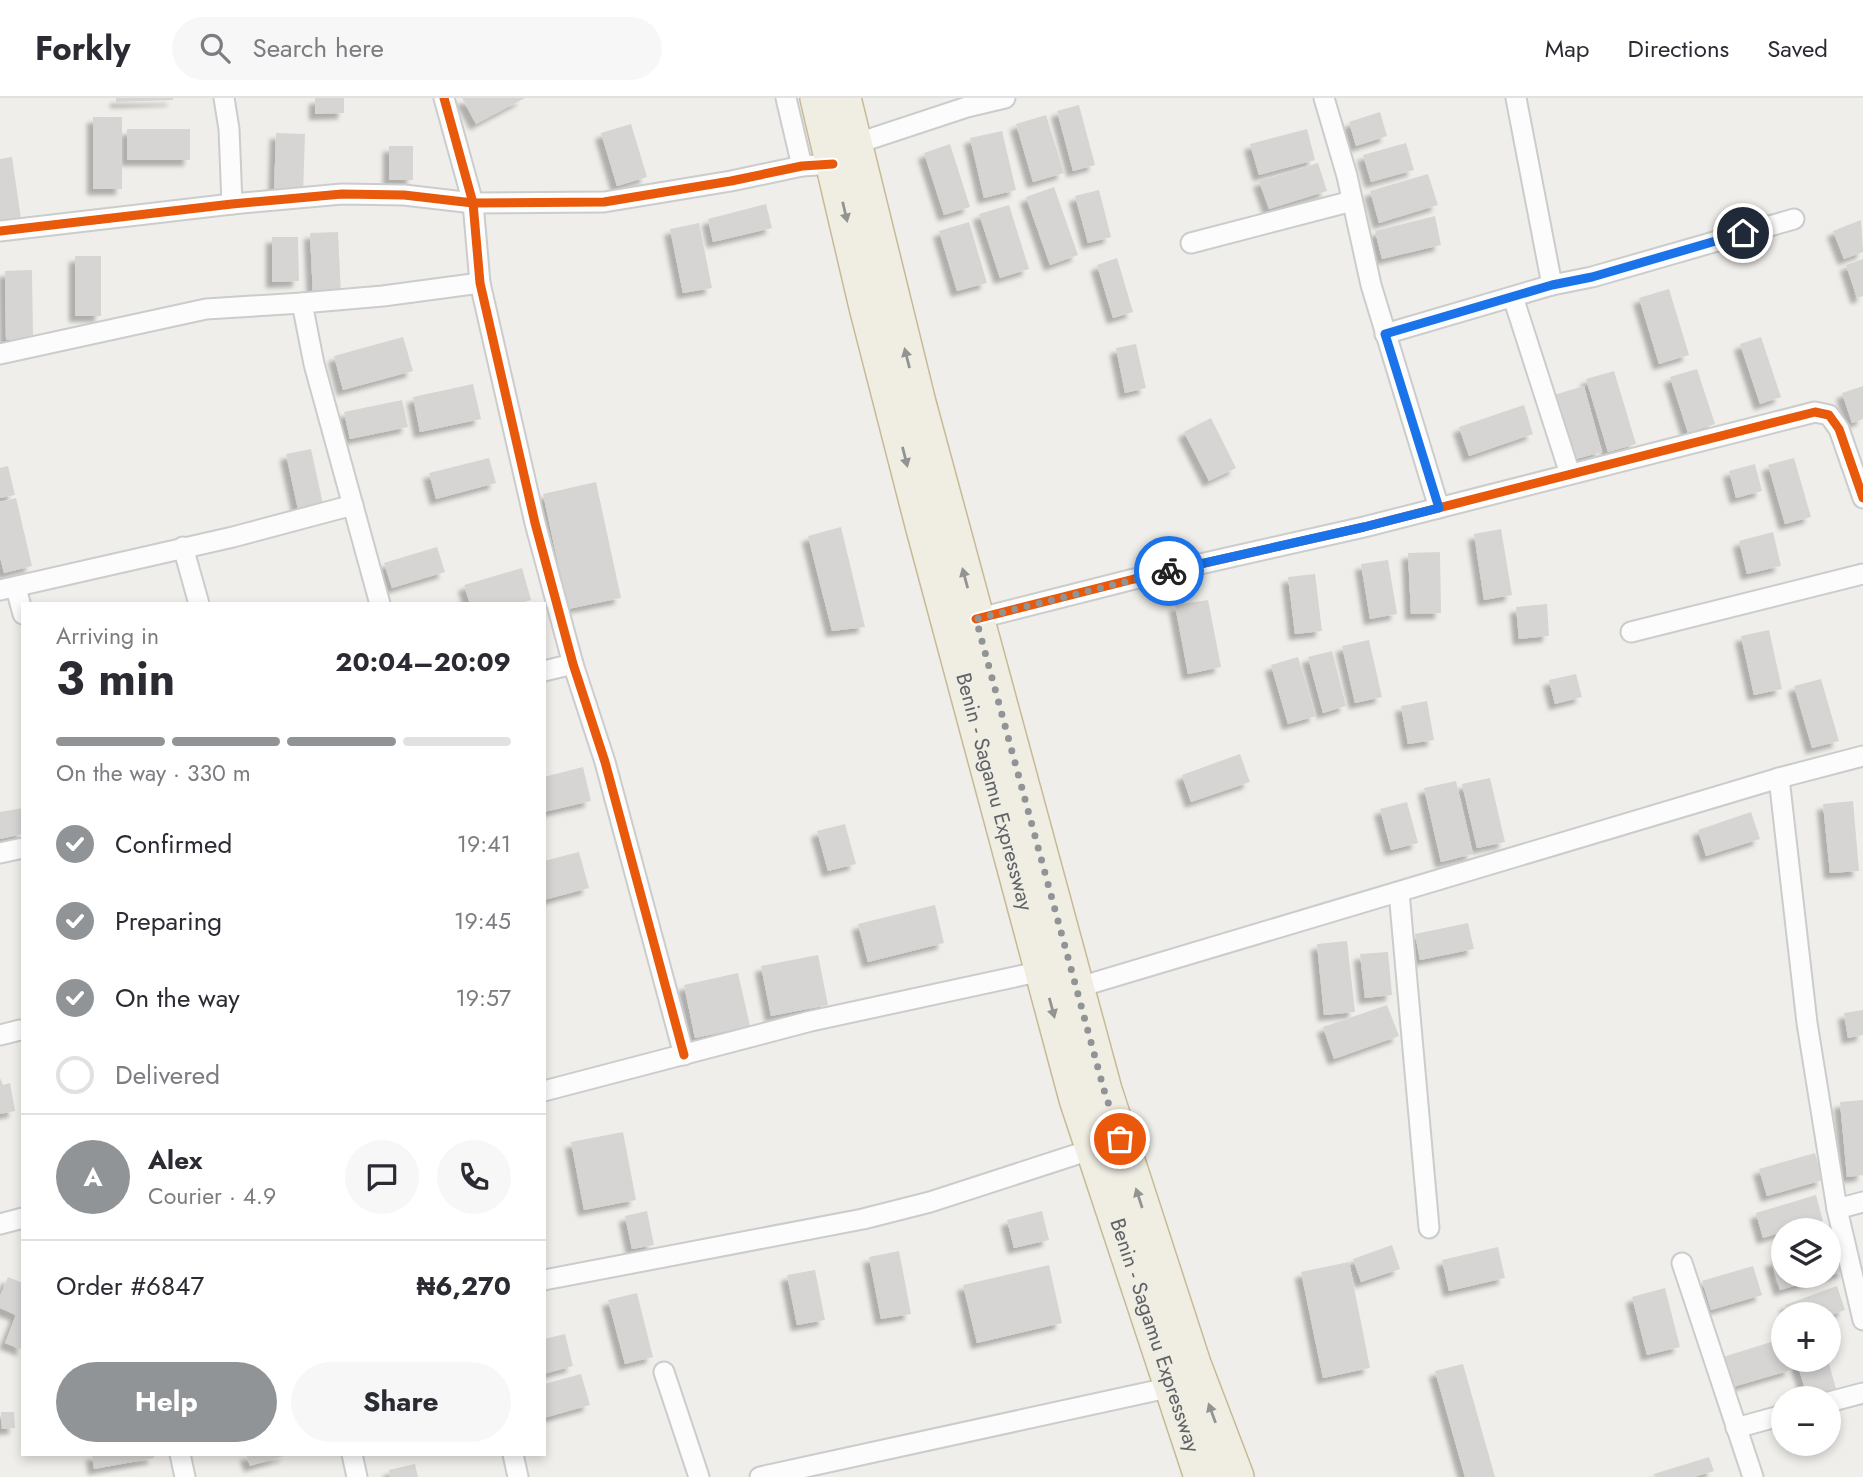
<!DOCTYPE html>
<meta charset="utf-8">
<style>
body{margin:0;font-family:Jost,sans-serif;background:#f7f7f7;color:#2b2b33;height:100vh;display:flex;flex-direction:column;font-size:26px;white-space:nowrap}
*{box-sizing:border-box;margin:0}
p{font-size:23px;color:#7c7c81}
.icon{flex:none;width:38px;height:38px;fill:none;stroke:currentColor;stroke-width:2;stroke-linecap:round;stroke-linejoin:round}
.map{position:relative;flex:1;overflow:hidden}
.panel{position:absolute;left:21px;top:504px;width:525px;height:854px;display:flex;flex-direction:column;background:#fff;border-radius:0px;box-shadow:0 4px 10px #0003}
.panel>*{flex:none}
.controls{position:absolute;left:1771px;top:1120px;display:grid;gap:14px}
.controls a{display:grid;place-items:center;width:70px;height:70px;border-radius:50%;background:#fff;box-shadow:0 4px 10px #0003;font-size:35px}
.pin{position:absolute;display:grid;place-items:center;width:60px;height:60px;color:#fff;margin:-30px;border:4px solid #fff;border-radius:50%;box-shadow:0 2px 7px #0007}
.courier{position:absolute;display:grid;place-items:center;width:70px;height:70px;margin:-35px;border:5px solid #1a73e8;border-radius:50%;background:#fff;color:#222;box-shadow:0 2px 9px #0007}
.head em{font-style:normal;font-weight:700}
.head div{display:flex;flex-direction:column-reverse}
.head{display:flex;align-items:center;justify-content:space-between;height:119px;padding:0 35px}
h1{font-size:46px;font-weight:700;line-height:52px}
.bar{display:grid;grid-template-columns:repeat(4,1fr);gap:10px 7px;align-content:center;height:84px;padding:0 35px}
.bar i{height:9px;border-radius:5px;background:#e1e1e2}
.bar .current{background:#919496}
.bar p{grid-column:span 4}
.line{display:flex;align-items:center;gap:18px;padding:0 35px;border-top:2px solid #e1e1e2}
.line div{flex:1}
.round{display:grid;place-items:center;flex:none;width:74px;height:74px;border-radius:37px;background:#f7f7f7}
ol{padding:0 35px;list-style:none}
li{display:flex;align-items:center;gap:21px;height:77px}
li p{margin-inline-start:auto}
li .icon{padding:7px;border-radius:50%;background:#919496;color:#fff;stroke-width:4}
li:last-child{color:#7c7c81}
li i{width:38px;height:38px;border:4px solid #e1e1e2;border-radius:50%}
.cta{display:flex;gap:14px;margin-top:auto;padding:14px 35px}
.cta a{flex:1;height:80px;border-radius:42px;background:#919496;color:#fff;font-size:28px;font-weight:700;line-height:80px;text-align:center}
.cta a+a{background:#f7f7f7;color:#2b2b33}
header{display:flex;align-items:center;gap:42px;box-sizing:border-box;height:98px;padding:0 35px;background:#fff;border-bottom:2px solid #e1e1e2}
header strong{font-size:33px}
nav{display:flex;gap:38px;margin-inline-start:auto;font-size:24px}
.search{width:490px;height:63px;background:#f7f7f7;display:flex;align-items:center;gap:18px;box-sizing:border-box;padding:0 24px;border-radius:38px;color:#7c7c81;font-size:26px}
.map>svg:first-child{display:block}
.building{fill:#d6d5d3;filter:url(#shadow)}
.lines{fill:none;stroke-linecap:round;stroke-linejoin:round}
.street-casing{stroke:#cbcccc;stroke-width:23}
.highway-casing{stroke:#c8b996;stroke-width:38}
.street{stroke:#fdfcfc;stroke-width:19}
.highway{stroke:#f0ede3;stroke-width:35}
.cycleway-casing{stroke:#fff;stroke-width:13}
.cycleway{stroke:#e8590c;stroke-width:9}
.oneway{fill:#929393}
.done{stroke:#919496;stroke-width:7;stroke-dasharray:0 12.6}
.route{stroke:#1a73e8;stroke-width:9}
.labels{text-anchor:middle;stroke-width:7;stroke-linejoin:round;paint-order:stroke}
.street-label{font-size:21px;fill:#5f6368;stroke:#fff}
</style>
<header>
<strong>Forkly</strong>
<div class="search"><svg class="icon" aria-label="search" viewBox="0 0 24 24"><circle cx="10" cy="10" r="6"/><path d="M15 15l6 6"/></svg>Search here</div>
<nav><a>Map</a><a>Directions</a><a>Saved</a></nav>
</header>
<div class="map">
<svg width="1863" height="1379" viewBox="0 0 1863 1379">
<defs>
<filter id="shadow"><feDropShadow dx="-6" dy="6" stdDeviation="2" flood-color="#0004"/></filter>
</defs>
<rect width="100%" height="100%" fill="#efeeea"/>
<!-- building -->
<g class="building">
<polygon points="116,0 173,0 173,2 116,4"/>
<polygon points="315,0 344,0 344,15 315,16"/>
<polygon points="462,0 525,0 476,26"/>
<polygon points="1079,7 1095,67 1073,73 1057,13"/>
<polygon points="1380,14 1387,38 1356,48 1349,24"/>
<polygon points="1046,17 1064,75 1033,84 1016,26"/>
<rect x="93" y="19" width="29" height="72"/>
<polygon points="631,26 647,79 617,88 601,35"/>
<rect x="127" y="31" width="63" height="31"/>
<polygon points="1307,31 1315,62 1259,77 1250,46"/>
<polygon points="1002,33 1016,92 984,100 970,40"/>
<polygon points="276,35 305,36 303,97 274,96"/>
<polygon points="1406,45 1414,72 1371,84 1363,57"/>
<polygon points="950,46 970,109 944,117 924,55"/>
<rect x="389" y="48" width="24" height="34"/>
<polygon points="12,59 21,121 0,124 0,61"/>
<polygon points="1318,65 1327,93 1269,111 1259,83"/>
<polygon points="1428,76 1438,107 1379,125 1370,93"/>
<polygon points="1054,89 1078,157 1050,167 1026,99"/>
<polygon points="1099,92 1111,139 1088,145 1075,98"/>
<polygon points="766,106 772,130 713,144 708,121"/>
<polygon points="1009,107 1029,171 1000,180 979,116"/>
<polygon points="1435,118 1441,147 1382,161 1375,133"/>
<polygon points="1861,122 1863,154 1844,161 1833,133"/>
<polygon points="969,124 987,185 957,193 939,133"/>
<polygon points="699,125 712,190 683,195 670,131"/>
<polygon points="338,134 341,197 313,198 310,135"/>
<polygon points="272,139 298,139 299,183 272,184"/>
<rect x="75" y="158" width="26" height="60"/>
<polygon points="1117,160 1133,214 1113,220 1097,167"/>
<polygon points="1863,161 1863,198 1857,200 1846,167"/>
<polygon points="32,172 33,241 6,242 5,173"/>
<polygon points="1669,191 1689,257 1659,266 1639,200"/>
<polygon points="403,239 413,273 343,292 334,258"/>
<polygon points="1761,239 1781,299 1760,306 1740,246"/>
<polygon points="1136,246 1146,290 1125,295 1116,250"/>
<polygon points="1697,271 1715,326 1688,335 1670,279"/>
<polygon points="1614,273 1636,346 1608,354 1586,281"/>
<polygon points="473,286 481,321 420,334 413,299"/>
<polygon points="1584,288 1602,354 1572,362 1554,297"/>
<polygon points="1863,288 1863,321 1852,325 1842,295"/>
<polygon points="402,302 408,329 350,341 344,314"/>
<polygon points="1524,307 1533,336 1469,358 1459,329"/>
<polygon points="1211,320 1236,370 1209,383 1184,334"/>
<polygon points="311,351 324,411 299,416 286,356"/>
<polygon points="489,360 496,385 436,401 429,375"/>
<polygon points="1794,360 1811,419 1785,426 1768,367"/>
<polygon points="1755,366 1762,393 1736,400 1729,373"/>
<polygon points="8,368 15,397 0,400 0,370"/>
<polygon points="596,384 621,500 568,511 543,396"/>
<polygon points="16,400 32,468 4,475 0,459 0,404"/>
<polygon points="841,429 865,529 832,533 808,438"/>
<polygon points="1501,431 1512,497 1484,502 1474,436"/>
<polygon points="1773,434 1781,468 1747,476 1739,443"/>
<polygon points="437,449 445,474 392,490 384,465"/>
<polygon points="1440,454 1441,515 1411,516 1408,455"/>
<polygon points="1388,462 1397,516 1370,521 1361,466"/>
<polygon points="522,470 531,502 518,506 470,506 464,487"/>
<polygon points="1315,476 1322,533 1295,536 1288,479"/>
<polygon points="1208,502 1221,569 1188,576 1175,507"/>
<polygon points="1547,506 1549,538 1519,541 1516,509"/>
<polygon points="1769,532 1782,591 1754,597 1741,538"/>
<polygon points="1369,542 1382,599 1355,605 1342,548"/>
<polygon points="1332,553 1346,608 1323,615 1308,559"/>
<polygon points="1298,559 1316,618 1288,626 1271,567"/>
<polygon points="1576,576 1582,599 1555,606 1549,582"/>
<polygon points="1821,581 1839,643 1812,650 1794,588"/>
<polygon points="1427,603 1434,642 1408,646 1401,608"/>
<polygon points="1240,656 1250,684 1191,704 1182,677"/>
<polygon points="583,669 591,703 544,714 544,679"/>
<polygon points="1490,680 1505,744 1477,750 1462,686"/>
<polygon points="1456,683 1473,756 1441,764 1424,690"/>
<polygon points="1853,703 1859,773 1830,775 1823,706"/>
<polygon points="1407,704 1418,745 1391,752 1380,711"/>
<polygon points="23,710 23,736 0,741 0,714"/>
<polygon points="1751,714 1760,741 1706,758 1698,732"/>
<polygon points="845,726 856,766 828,773 817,733"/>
<polygon points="579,754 589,790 544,802 544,763"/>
<polygon points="935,807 944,845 868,864 858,826"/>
<polygon points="1468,825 1474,851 1420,862 1415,836"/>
<polygon points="1347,843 1355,914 1324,917 1317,846"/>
<polygon points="1388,854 1392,897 1365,900 1360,856"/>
<polygon points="818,857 828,907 771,918 761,868"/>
<polygon points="738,875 750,928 695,940 684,887"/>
<polygon points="1387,907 1399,938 1334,961 1323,929"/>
<polygon points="1863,912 1863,937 1848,940 1844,915"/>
<polygon points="0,980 3,987 10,985 15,1013 0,1016"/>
<polygon points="1863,1002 1863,1077 1847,1079 1840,1004"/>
<polygon points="623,1034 636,1102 584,1112 571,1044"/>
<polygon points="1815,1055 1823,1082 1767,1098 1759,1071"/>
<polygon points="1816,1097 1823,1123 1783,1132 1783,1134 1763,1140 1756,1115"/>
<polygon points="647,1113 654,1147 632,1151 625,1118"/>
<polygon points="1042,1113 1049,1142 1014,1150 1007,1122"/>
<polygon points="1836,1144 1845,1173 1829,1178 1829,1146"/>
<polygon points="1392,1147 1400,1171 1361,1184 1353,1161"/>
<polygon points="1498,1149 1505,1180 1449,1193 1442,1162"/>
<polygon points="899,1153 911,1216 881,1221 869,1159"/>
<polygon points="1783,1160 1783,1178 1828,1178 1780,1192 1771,1163"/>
<polygon points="1349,1164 1370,1270 1323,1280 1301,1174"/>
<polygon points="1049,1167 1062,1225 977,1245 963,1187"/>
<polygon points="1753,1168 1762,1197 1711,1212 1702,1183"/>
<polygon points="815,1172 825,1222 797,1227 787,1177"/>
<polygon points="8,1179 23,1185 23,1252 5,1245 16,1217 0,1210 0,1198"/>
<polygon points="1837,1188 1845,1212 1829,1218 1789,1216 1785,1207"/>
<polygon points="1665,1190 1680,1249 1647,1257 1632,1199"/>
<polygon points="637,1195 653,1259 625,1266 608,1202"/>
<polygon points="565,1236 573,1268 544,1276 544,1241"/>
<polygon points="1781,1241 1783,1262 1788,1262 1791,1272 1733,1289 1723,1259"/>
<polygon points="1796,1262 1828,1262 1838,1298 1829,1300 1808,1300"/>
<polygon points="1463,1266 1495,1379 1465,1379 1435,1273"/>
<polygon points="581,1276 590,1307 544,1320 544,1286"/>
<polygon points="1,1314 14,1314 15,1330 2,1331"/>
<polygon points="92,1356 154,1356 154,1360 94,1371"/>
<polygon points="246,1356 287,1356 287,1357 250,1368"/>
<polygon points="1709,1359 1714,1373 1694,1379 1655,1379 1654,1376"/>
<polygon points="415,1366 418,1379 390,1379 389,1372"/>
</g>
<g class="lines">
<defs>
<g id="street">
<polyline points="224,0 229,31 232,106"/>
<polyline points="444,0 473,105 480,185 535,425 573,566 605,664 684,957"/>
<polyline points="786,0 802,68"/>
<polyline points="1324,0 1347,78 1371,187 1439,410"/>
<polyline points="1516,0 1552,187"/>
<polyline points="855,46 967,9 1005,0"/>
<polyline points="0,133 232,106 342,96 404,97 473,105 604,104 731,83 802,68 833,66"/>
<polyline points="1191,145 1352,103"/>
<polyline points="1513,199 1570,376"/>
<polyline points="1385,236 1552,187 1592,179 1794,121"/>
<polyline points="0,256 206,211 302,205"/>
<polyline points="183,449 199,506"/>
<polyline points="16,490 23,516"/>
<polyline points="0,492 233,439 353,407"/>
<polyline points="380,506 314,266 302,205 383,198 480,185"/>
<polyline points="976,521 1134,481 1364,429 1815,314 1829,317 1839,331 1863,400"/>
<polyline points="1631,534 1863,476"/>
<polyline points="544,573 573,566"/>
<polyline points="1779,680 1807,925 1837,1111 1863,1222"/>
<polyline points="0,755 23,750"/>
<polyline points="1399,794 1429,1130"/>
<polyline points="1076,890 1779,680 1863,658"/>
<polyline points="0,937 20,932"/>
<polyline points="544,993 811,923 1042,873"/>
<polyline points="1837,1111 1863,1104"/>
<polyline points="0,1126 23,1120"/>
<polyline points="1682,1165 1753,1379"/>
<polyline points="544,1182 863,1121 930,1104 1093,1051"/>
<polyline points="664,1274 699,1379"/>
<polyline points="1829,1304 1863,1295"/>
<polyline points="1736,1330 1783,1317"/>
<polyline points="180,1356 185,1379"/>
<polyline points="352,1356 357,1379"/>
<polyline points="513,1356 518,1379"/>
<polyline points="760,1379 1172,1289"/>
</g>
<g id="highway">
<path id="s1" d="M818 0 867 209 923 427 1077 1001 1202 1379"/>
<polyline points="843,0 918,305 1104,992 1193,1266 1236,1379"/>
</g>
</defs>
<!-- street casing -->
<use href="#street" class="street-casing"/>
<!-- highway casing -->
<use href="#highway" class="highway-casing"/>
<!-- street -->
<use href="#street" class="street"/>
<!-- highway -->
<use href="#highway" class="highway"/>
<defs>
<g id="cycleway">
<polyline points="444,0 473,105 480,185 535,425 573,566 605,664 684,957"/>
<polyline points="0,133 232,106 342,96 404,97 473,105 604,104 731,83 802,68 833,66"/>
<polyline points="976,521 1134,481 1364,429 1815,314 1829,317 1839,331 1863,400"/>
</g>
</defs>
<!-- cycleway casing -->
<use href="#cycleway" class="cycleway-casing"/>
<!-- cycleway -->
<use href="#cycleway" class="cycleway"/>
</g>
<!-- one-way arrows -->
<defs><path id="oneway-solid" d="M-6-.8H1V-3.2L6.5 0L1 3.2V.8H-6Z" transform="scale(1.75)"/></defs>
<g class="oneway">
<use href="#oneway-solid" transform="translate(845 114) rotate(77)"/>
<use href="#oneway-solid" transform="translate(907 260) rotate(-104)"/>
<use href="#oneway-solid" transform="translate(905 359) rotate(76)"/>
<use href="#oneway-solid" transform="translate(965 480) rotate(-105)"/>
<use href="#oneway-solid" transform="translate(1052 910) rotate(75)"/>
<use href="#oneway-solid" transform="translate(1139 1100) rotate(-108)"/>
<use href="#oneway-solid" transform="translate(1212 1315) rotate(-110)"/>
</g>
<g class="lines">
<!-- done -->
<polyline class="done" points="1120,1041 1104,992 976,521 1169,473"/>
<!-- route -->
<polyline class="route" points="1169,473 1364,429 1439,410 1385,236 1552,187 1592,179 1743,135"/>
</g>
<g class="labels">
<!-- street labels -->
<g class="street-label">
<text dy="7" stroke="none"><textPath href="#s1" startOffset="716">Benin - Sagamu Expressway</textPath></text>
<text dy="7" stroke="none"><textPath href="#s1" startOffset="1283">Benin - Sagamu Expressway</textPath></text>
</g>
</g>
</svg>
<div class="controls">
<a><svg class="icon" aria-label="layers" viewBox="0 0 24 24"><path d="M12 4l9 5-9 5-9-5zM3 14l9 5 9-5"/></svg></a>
<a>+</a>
<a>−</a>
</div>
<div class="pin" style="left:1120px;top:1041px;background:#ea580c"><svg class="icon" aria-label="bag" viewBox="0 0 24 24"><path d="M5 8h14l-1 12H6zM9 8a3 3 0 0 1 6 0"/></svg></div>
<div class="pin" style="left:1743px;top:135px;background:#1f2937"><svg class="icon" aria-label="home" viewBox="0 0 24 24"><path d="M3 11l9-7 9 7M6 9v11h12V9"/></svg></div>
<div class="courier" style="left:1169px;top:473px"><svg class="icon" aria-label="bike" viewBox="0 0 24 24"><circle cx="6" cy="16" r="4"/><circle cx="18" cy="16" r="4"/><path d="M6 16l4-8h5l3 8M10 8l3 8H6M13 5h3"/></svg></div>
<section class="panel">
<div class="head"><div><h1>3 min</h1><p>Arriving in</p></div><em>20:04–20:09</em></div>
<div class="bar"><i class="current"></i><i class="current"></i><i class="current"></i><i></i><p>On the way · 330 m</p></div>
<ol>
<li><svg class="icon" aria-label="check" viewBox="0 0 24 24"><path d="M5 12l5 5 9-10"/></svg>Confirmed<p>19:41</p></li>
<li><svg class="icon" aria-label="check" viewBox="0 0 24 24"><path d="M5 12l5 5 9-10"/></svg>Preparing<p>19:45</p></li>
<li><svg class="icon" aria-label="check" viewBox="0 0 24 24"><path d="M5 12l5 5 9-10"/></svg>On the way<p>19:57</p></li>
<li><i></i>Delivered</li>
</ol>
<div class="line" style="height:126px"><b class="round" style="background:#919496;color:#fff">A</b><div><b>Alex</b><p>Courier · 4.9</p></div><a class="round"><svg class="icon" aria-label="chat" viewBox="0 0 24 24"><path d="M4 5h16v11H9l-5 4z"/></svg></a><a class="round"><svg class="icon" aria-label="phone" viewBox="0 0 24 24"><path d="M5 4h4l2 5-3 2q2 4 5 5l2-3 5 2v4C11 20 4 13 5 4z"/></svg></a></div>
<div class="line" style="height:91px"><div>Order #6847</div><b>₦6,270</b></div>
<div class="cta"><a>Help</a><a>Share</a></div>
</section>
</div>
